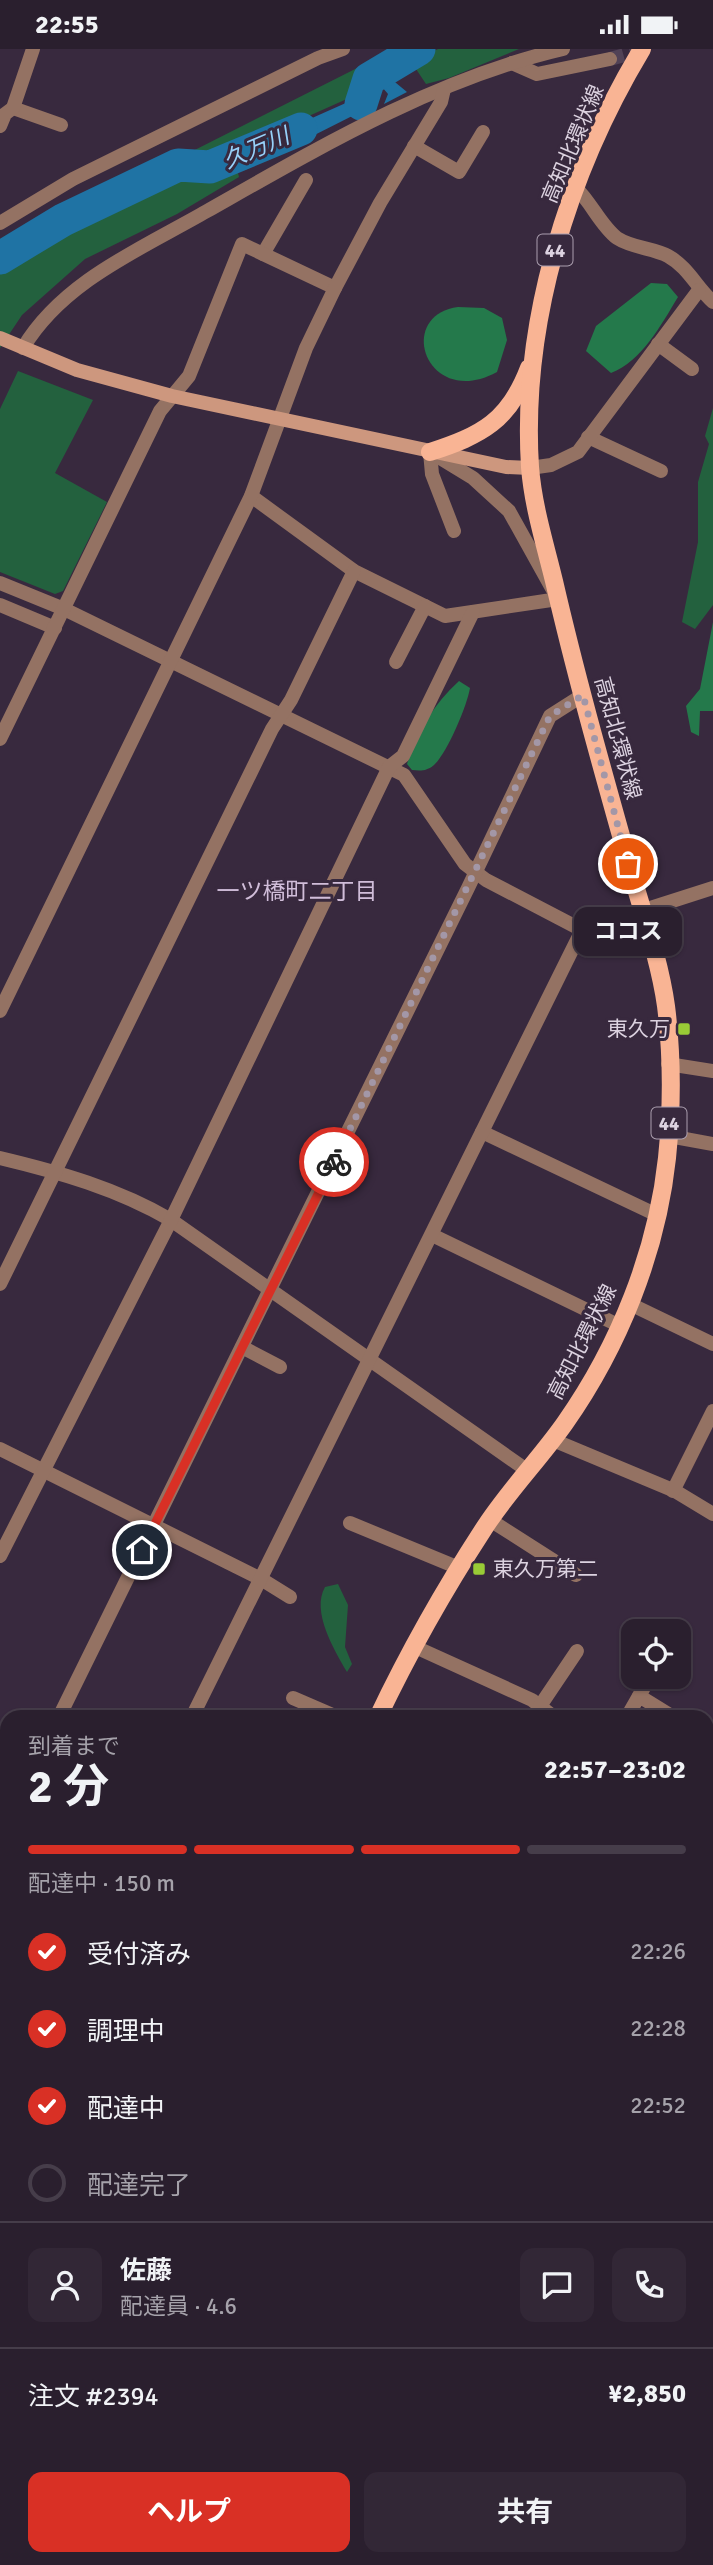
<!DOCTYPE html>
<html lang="ja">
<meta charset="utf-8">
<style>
body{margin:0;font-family:Signika,"Noto Sans JP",sans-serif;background:#322736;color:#f1f3f6;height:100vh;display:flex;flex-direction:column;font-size:26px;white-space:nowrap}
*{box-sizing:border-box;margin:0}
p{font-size:23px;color:#a5a2aa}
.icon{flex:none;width:38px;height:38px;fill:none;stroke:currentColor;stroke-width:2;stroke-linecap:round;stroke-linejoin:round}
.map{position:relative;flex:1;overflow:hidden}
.sheet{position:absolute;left:0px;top:1661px;width:714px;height:856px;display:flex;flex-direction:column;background:#2a1f2e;border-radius:21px 21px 0 0;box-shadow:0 2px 5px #0004,0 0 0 2px #463d4a}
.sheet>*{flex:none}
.tools{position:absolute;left:621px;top:1570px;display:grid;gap:14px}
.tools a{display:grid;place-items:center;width:70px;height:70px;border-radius:14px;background:#2a1f2e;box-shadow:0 2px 5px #0004,0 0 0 2px #463d4a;font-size:35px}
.pin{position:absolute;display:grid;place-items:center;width:60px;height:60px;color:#fff;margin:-30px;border:4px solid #fff;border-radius:50%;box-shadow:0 2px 7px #0007}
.courier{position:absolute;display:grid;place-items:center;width:70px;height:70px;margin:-35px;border:5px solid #d93025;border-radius:50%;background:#fff;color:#222;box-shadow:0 2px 9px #0007}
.bubble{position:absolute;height:49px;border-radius:14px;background:#2a1f2e;box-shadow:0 2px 5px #0004,0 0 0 2px #463d4a;font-size:23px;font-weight:700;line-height:49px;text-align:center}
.head em{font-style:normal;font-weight:700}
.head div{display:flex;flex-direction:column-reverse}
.head{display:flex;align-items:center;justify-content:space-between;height:119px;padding:0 28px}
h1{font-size:46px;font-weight:700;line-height:52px}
.bar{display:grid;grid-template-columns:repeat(4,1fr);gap:10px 7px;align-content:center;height:84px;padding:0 28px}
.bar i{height:9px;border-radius:5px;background:#463d4a}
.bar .current{background:#d93025}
.bar p{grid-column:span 4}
.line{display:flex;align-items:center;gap:18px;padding:0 28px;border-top:2px solid #463d4a}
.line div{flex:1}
.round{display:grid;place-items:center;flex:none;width:74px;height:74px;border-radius:14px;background:#322736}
ol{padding:0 28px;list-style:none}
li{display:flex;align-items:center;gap:21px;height:77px}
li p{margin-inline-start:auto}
li .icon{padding:7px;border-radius:50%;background:#d93025;color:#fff;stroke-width:4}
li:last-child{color:#a5a2aa}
li i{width:38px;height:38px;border:4px solid #463d4a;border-radius:50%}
.button{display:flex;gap:14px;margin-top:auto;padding:14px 28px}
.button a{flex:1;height:80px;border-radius:14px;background:#d93025;color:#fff;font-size:28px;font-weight:700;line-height:80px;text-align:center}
.button a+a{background:#322736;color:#f1f3f6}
.status{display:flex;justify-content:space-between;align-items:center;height:49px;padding:0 35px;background:#2a1f2e;direction:ltr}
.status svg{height:19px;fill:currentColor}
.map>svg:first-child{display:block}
.green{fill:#23613e}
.forest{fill:#24794b}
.water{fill:#1f73a4}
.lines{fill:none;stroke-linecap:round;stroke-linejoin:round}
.river{stroke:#1f73a4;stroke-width:33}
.street-tunnel{stroke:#514256;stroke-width:14;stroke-dasharray:14 7;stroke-linecap:butt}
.street{stroke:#947263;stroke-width:14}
.secondary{stroke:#cd977e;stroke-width:14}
.primary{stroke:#f9b494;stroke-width:18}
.done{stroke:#a397a7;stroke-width:7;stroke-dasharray:0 12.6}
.route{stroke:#d93025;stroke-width:9}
.poi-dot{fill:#99cb36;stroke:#38293e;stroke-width:2.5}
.labels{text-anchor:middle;stroke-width:6;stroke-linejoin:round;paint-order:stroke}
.shield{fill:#38293e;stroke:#ab9faf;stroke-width:2}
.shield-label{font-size:19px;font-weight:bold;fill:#dcd2e0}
.street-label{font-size:21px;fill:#dcd2e0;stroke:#38293e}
.poi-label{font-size:21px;fill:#dcd2e0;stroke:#38293e;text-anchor:end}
.water-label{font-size:23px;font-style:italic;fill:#97d1fa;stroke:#38293e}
.neighbourhood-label{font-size:23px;fill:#d0bdd9;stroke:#38293e}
</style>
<div class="status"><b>22:55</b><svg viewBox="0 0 49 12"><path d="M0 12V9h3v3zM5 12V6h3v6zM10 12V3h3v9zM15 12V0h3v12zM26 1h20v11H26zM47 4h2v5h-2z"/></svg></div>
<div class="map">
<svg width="713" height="2516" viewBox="0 0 713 2516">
<rect width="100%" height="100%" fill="#38293e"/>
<!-- green -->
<g class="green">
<polygon points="438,0 519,0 449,29 426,35 414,17 418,10"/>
<polygon points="373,11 377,14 358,23 358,45 264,87 258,95 209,112 169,114"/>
<polygon points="256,102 255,110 238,124 239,128 177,165 85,210 22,266 0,299 0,216 169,127 199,124"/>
<polygon points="18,322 93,351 55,424 107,453 63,542 55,545 0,523 0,360"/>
<polygon points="713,359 713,556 695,580 682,573 698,493 698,433 709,395 705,387"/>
<path d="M338 1535 348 1556 345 1598 352 1615 347 1623C334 1601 311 1562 325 1538Z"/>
</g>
<!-- forest -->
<g class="forest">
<path d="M651 234 667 235 678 248C661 276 642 312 611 324L586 302 596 277Z"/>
<path d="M458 258 484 259 502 269 507 291 497 323C427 361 394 267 458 258Z"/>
<polygon points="713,573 713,662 700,662 699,687 691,683 686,657 700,640"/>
<path d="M459 632 470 639C467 657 447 704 434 716 427 722 421 722 412 721L407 715C417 682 434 655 459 632Z"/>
</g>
<!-- water -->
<polygon class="water" points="379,11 390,29 407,43 384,55 388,45 382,38 370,50 372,57 245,121 256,111 265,90 357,49 361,37 355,27"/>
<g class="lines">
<!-- river -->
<g class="river">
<polyline points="361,55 369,30 419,0"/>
<polyline points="0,209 63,171 178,116 210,118 301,80"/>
<polyline points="707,1879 713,1875"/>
</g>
<!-- street-tunnel -->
<polyline class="street-tunnel" points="610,10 647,0"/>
<!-- street -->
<g class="street">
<polyline points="512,14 537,25 610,10"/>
<polyline points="13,59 61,76"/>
<polyline points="0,77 5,65 13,59 33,0"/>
<polyline points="414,97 459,123 483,83"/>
<path d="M576 139C591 153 601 177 617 189 632 199 653 199 668 207 688 218 697 239 713 253"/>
<polyline points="0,174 73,130 318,9 343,0"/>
<polyline points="263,205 306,131"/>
<polyline points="658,295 692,320"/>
<path d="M23 299C63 232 141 200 207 162 320 98 435 30 563 0"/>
<polyline points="588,388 661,422"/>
<polyline points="430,403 432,425 454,482"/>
<polyline points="530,419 551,416 578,403 699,241"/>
<polyline points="251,447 354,522 445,567 558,550 509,462 473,429 432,404"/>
<polyline points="0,534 64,560 404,726 465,815 486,831 582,881 643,870"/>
<polyline points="0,556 55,579"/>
<polyline points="396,613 425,557"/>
<polyline points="0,690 160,362 189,327 242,195 335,239"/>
<polyline points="641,862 713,839"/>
<polyline points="0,962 251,447 306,299 335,239 380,154 441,53 444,40"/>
<polyline points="668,1015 713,1022"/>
<polyline points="482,1083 657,1166"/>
<polyline points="669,1087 713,1095"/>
<path d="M0 1109C59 1123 118 1140 171 1171L528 1422"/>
<polyline points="432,1186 620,1277"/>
<polyline points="0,1235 272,680 291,651 354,522"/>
<polyline points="630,1255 713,1295"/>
<polyline points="242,1298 280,1318"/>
<polyline points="553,1391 675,1442 713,1465"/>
<polyline points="0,1400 261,1530 290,1548"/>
<polyline points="673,1442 713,1362"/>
<polyline points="490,1471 576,1526"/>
<polyline points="350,1474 459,1519"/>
<polyline points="0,1507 171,1171 389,718 403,707 473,563"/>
<polyline points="413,1597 532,1651 554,1668"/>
<polyline points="639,1647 650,1628"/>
<polyline points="293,1649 337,1668"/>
<polyline points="540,1657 577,1602"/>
<polyline points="59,1668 468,839 550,667 583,646"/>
<polyline points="192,1668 582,881"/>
<polyline points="627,1668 639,1647 673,1668"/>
<polyline points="707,1689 713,1679"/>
<polyline points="0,1785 7,1771"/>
<polyline points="707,1786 713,1790"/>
<polyline points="707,1861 713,1858"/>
<polyline points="707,1897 713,1893"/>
<polyline points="0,2049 7,2035"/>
<polyline points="0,2113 7,2117"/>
<polyline points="0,2210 7,2213"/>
<polyline points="707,2282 713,2288"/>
<polyline points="0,2333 7,2334"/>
<polyline points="0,2364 7,2365"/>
<polyline points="0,2409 7,2398"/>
<polyline points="0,2463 7,2467"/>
<polyline points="200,2510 212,2516"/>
<polyline points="494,2510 503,2516"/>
<polyline points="637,2510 673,2516"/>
<polyline points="7,2516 11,2510"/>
<polyline points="118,2516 122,2510"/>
<polyline points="253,2516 266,2510"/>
</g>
<!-- secondary -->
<g class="secondary">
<polyline points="0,289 77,321 172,347 506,418 530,419"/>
<polyline points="0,1752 7,1758"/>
<polyline points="707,2420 713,2417"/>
<polyline points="413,2516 419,2510"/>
</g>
<!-- primary -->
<g class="primary">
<path d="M430 403C482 386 509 372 529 319"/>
<path d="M378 1668C409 1603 444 1541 483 1481 507 1443 539 1411 565 1374 619 1297 657 1203 667 1109 672 1060 672 1005 666 957 659 906 638 851 625 801 600 712 575 623 554 532 545 495 533 457 530 418 521 274 568 123 642 0"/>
<polyline points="268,2510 271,2516"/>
</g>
</g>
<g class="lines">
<!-- done -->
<polyline class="done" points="334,1113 550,667 583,646 628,815"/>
<!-- route -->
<polyline class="route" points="142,1501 334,1113"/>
</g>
<!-- markers -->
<g class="poi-dot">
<rect x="677" y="973" width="14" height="14" rx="3.5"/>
<rect x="472" y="1513" width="14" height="14" rx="3.5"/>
</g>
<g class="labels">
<!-- shield labels -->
<g class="shield">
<rect x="537.5" y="185.5" width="35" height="31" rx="5"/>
<rect x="651.5" y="1058.5" width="35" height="31" rx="5"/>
</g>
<g class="shield-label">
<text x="555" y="208">44</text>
<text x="669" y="1081">44</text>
</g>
<!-- street labels -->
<g class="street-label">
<text transform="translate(573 95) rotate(-67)" y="7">高知北環状線</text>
<text transform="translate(618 689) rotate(75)" y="7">高知北環状線</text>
<text transform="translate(582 1293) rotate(-63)" y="7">高知北環状線</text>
</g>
<!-- poi labels -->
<g class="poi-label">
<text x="670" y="987">東久万</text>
<text x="493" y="1527" text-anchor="start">東久万第二</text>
</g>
<!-- water labels -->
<g class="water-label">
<text transform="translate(256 99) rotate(-23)" y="8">久万川</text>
</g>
<!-- neighbourhood labels -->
<g class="neighbourhood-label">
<text x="297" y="850">一ツ橋町二丁目</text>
</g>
</g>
</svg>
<div class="tools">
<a><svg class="icon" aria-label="locate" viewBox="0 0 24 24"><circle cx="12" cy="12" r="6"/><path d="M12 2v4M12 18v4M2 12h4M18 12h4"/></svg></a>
</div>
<div class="pin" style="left:628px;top:815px;background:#ea580c"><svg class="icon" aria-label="bag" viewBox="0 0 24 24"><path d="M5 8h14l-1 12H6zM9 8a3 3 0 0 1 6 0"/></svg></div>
<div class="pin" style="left:142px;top:1501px;background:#1f2937"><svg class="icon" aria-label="home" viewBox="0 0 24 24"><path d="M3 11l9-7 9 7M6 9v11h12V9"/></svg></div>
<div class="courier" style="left:334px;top:1113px"><svg class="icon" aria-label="bike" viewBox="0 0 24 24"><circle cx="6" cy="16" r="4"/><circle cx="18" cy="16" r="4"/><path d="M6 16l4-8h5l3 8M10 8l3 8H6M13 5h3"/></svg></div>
<div class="bubble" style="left:574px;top:858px;width:108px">ココス</div>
<section class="sheet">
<div class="head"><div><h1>2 分</h1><p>到着まで</p></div><em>22:57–23:02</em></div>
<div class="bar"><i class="current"></i><i class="current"></i><i class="current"></i><i></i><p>配達中 · 150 m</p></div>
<ol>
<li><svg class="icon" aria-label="check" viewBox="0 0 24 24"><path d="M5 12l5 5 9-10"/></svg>受付済み<p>22:26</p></li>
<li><svg class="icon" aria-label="check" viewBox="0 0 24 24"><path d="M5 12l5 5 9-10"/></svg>調理中<p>22:28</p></li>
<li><svg class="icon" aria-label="check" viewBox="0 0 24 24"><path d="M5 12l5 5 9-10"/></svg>配達中<p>22:52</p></li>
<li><i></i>配達完了</li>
</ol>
<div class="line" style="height:126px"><a class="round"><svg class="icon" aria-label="person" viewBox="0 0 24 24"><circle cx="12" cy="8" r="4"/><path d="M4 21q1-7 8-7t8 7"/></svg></a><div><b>佐藤</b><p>配達員 · 4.6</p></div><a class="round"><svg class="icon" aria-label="chat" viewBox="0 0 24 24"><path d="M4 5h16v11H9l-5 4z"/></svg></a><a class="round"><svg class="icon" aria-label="phone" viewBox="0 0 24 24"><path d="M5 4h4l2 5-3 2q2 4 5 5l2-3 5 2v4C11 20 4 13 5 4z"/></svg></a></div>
<div class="line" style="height:91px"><div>注文 #2394</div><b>¥2,850</b></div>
<div class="button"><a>ヘルプ</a><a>共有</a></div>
</section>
</div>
